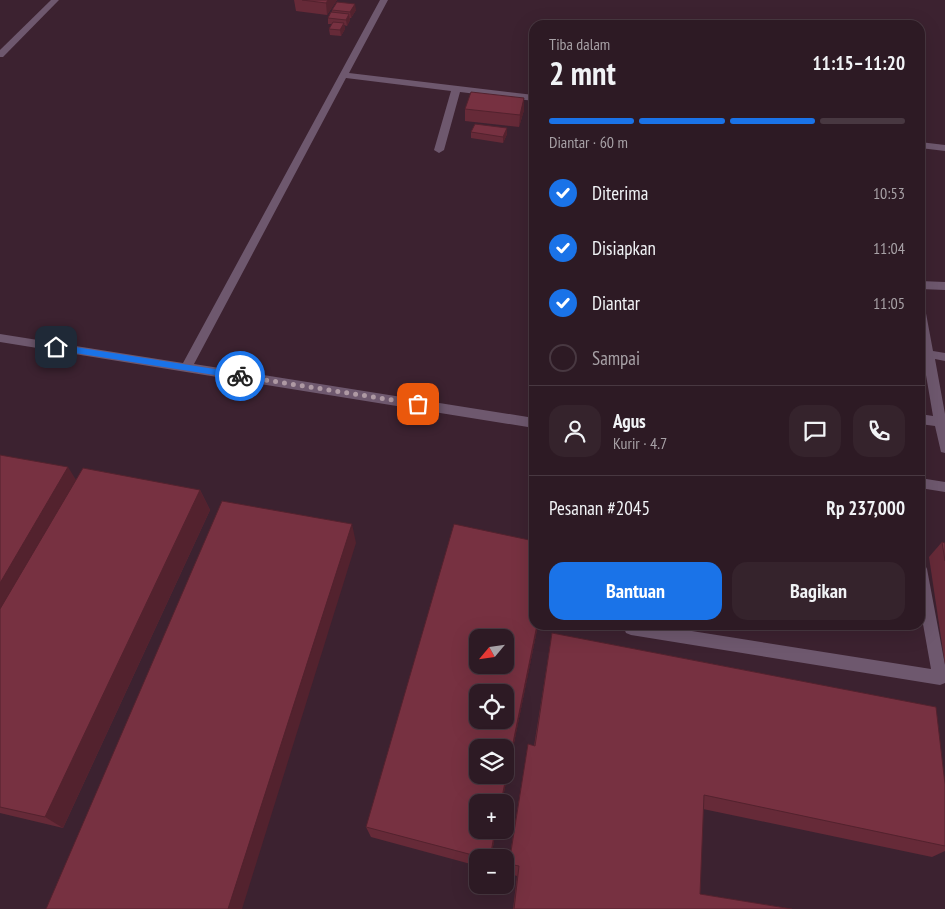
<!DOCTYPE html>
<html lang="id">
<meta charset="utf-8">
<style>
body{margin:0;font-family:"PT Sans Narrow",sans-serif;background:#35232c;color:#f1f3f6;height:100vh;display:flex;flex-direction:column;font-size:19px;white-space:nowrap}
*{box-sizing:border-box;margin:0}
p{font-size:16px;color:#a7a1a6}
.icon{flex:none;width:28px;height:28px;fill:none;stroke:currentColor;stroke-width:2;stroke-linecap:round;stroke-linejoin:round}
.map{position:relative;flex:1;overflow:hidden}
.drawer{position:absolute;left:529px;top:20px;width:396px;height:610px;display:flex;flex-direction:column;background:#2d1a24;border-radius:15px;box-shadow:0 5px 20px #0002,0 0 0 1px #483841}
.drawer>*{flex:none}
.needle{width:32px;rotate:241deg}
.fabs{position:absolute;left:469px;top:629px;display:grid;gap:10px}
.fabs a{display:grid;place-items:center;width:45px;height:45px;border-radius:10px;background:#2d1a24;box-shadow:0 5px 20px #0002,0 0 0 1px #483841;font-size:25px}
.pin{position:absolute;display:grid;place-items:center;width:42px;height:42px;color:#fff;margin:-21px;border-radius:10px;box-shadow:0 2px 8px #0006}
.courier{position:absolute;display:grid;place-items:center;width:50px;height:50px;margin:-25px;border:4px solid #1a73e8;border-radius:50%;background:#fff;color:#222;box-shadow:0 1px 6px #0007}
.overview em{font-style:normal;font-weight:700}
.overview div{display:flex;flex-direction:column-reverse}
.overview{display:flex;align-items:center;justify-content:space-between;height:85px;padding:0 20px}
h1{font-size:32px;font-weight:700;line-height:38px}
.bar{display:grid;grid-template-columns:repeat(4,1fr);gap:8px 5px;align-content:center;height:60px;padding:0 20px}
.bar i{height:6px;border-radius:4px;background:#483841}
.bar .current{background:#1a73e8}
.bar p{grid-column:span 4}
.line{display:flex;align-items:center;gap:12px;padding:0 20px;border-top:1px solid #483841}
.line div{flex:1}
.round{display:grid;place-items:center;flex:none;width:52px;height:52px;border-radius:15px;background:#35232c}
ol{padding:0 20px;list-style:none}
li{display:flex;align-items:center;gap:15px;height:55px}
li p{margin-inline-start:auto}
li .icon{padding:5px;border-radius:50%;background:#1a73e8;color:#fff;stroke-width:4}
li:last-child{color:#a7a1a6}
li i{width:28px;height:28px;border:2px solid #483841;border-radius:50%}
.cta{display:flex;gap:10px;margin-top:auto;padding:10px 20px}
.cta a{flex:1;height:58px;border-radius:15px;background:#1a73e8;color:#fff;font-size:20px;font-weight:700;line-height:58px;text-align:center}
.cta a+a{background:#35232c;color:#f1f3f6}
.map>svg:first-child{display:block}
.lines{fill:none;stroke-linecap:round;stroke-linejoin:round}
.lane{fill:#6e586e;fill-rule:evenodd}
.wall{fill:#662a38}
.shaded-wall{fill:#53222e}
.building{fill:#773141;stroke:#53222e;fill-rule:evenodd}
.route{fill:#1a73e8}
.done{stroke:#ae99a3;stroke-width:5;stroke-dasharray:0 9}
</style>
<div class="map">
<svg width="945" height="909" viewBox="0 0 945 909">
<rect width="100%" height="100%" fill="#3c2230"/>
<g class="lines">
<!-- lane -->
<g class="lane">
<polygon points="51,0 59,0 3,57 0,57 0,50"/>
<polygon points="380,0 388,0 349,73 534,95 534,101 460,92 444,150 439,153 434,150 451,91 346,78 194,364 534,418 534,428 0,342 0,334 183,363"/>
<polygon points="920,142 945,145 945,151 920,148"/>
<polygon points="920,281 945,282 945,290 920,289"/>
<polygon points="920,304 925,308 933,351 945,353 945,361 935,359 945,414 945,453 941,452 935,426 920,424 920,414 933,416 920,340"/>
<polygon points="920,478 945,482 945,492 920,488"/>
<polygon points="920,563 925,565 927,569 945,665 945,683 940,685 631,635 626,633 624,628 625,625 654,625 931,669 920,607"/>
</g>
</g>
<!-- wall -->
<g class="wall">
<polygon points="294,0 337,0 327,15 296,11"/>
<polygon points="332,10 356,10 351,18 350,18 350,20 347,26 344,25 345,29 341,36 330,35 329,29 332,24 328,24 328,18 332,12"/>
<polygon points="465,109 524,110 519,127 465,121"/>
<polygon points="471,132 507,134 503,143 471,138"/>
<polygon points="0,455 76,480 200,490 210,510 63,828 0,813"/>
<polygon points="942,542 945,543 945,664 929,557"/>
<polygon points="920,578 925,613 920,618"/>
<polygon points="538,625 502,802 478,802 478,830 496,830 491,858 478,858 478,866 371,837 366,827"/>
<polygon points="876,625 913,625 908,631"/>
<polygon points="552,633 945,784 945,851 932,857 703,809 700,894 792,909 513,909 517,876 507,873 528,744 534,746"/>
</g>
<!-- shaded-wall -->
<g class="shaded-wall">
<polygon points="328,0 337,0 327,15 326,3"/>
<polygon points="355,4 356,10 351,18 350,12"/>
<polygon points="349,14 350,20 347,26 346,20"/>
<polygon points="344,23 345,29 341,36 340,30"/>
<polygon points="524,98 524,110 519,127 520,115"/>
<polygon points="507,128 507,134 503,143 503,137"/>
<polygon points="68,467 81,488 0,631 0,583"/>
<polygon points="200,490 210,510 63,828 45,817"/>
<polygon points="352,524 356,543 242,909 228,909"/>
<polygon points="537,625 538,625 502,802 501,802"/>
<polygon points="495,830 496,830 491,858 490,858"/>
</g>
<!-- building -->
<g class="building">
<polygon points="302,0 328,0 326,3"/>
<polygon points="337,2 355,4 350,12 332,10"/>
<polygon points="331,12 349,14 346,20 328,18"/>
<polygon points="333,22 344,23 340,30 329,29"/>
<polygon points="471,92 524,98 520,115 465,109"/>
<polygon points="475,124 507,128 503,137 471,132"/>
<polygon points="0,455 68,467 0,583"/>
<polygon points="83,468 200,490 45,817 0,807 0,609"/>
<polygon points="222,501 352,524 228,909 46,909"/>
<path d="M454 524 534 541V625H537L501 802H478V830H495L490 858H484L366 827ZM478 638H505V665H478ZM478 692H505V720H478ZM478 748H505V775H478Z"/>
<polygon points="942,542 945,543 945,561"/>
<polygon points="920,578 925,613 920,613"/>
<polygon points="552,633 936,707 945,784 945,846 704,795 700,894 792,909 514,909 519,866 509,864 528,744 535,746"/>
</g>
<!-- route -->
<polygon class="route" points="56,344 240,373 244,376 240,379 56,350 52,347"/>
<g class="lines">
<!-- done -->
<polyline class="done" points="240,376 418,404"/>
</g>
</svg>
<div class="fabs">
<a><svg class="needle" viewBox="-14 -14 28 28"><path d="M0-13l5 13h-10z" fill="#e53935"/><path d="M0 13l5-13h-10z" fill="#a7a1a6"/></svg></a>
<a><svg class="icon" aria-label="locate" viewBox="0 0 24 24"><circle cx="12" cy="12" r="6"/><path d="M12 2v4M12 18v4M2 12h4M18 12h4"/></svg></a>
<a><svg class="icon" aria-label="layers" viewBox="0 0 24 24"><path d="M12 4l9 5-9 5-9-5zM3 14l9 5 9-5"/></svg></a>
<a>+</a>
<a>−</a>
</div>
<div class="pin" style="left:418px;top:404px;background:#ea580c"><svg class="icon" aria-label="bag" viewBox="0 0 24 24"><path d="M5 8h14l-1 12H6zM9 8a3 3 0 0 1 6 0"/></svg></div>
<div class="pin" style="left:56px;top:347px;background:#1f2937"><svg class="icon" aria-label="home" viewBox="0 0 24 24"><path d="M3 11l9-7 9 7M6 9v11h12V9"/></svg></div>
<div class="courier" style="left:240px;top:376px"><svg class="icon" aria-label="bike" viewBox="0 0 24 24"><circle cx="6" cy="16" r="4"/><circle cx="18" cy="16" r="4"/><path d="M6 16l4-8h5l3 8M10 8l3 8H6M13 5h3"/></svg></div>
<section class="drawer">
<div class="overview"><div><h1>2 mnt</h1><p>Tiba dalam</p></div><em>11:15–11:20</em></div>
<div class="bar"><i class="current"></i><i class="current"></i><i class="current"></i><i></i><p>Diantar · 60 m</p></div>
<ol>
<li><svg class="icon" aria-label="check" viewBox="0 0 24 24"><path d="M5 12l5 5 9-10"/></svg>Diterima<p>10:53</p></li>
<li><svg class="icon" aria-label="check" viewBox="0 0 24 24"><path d="M5 12l5 5 9-10"/></svg>Disiapkan<p>11:04</p></li>
<li><svg class="icon" aria-label="check" viewBox="0 0 24 24"><path d="M5 12l5 5 9-10"/></svg>Diantar<p>11:05</p></li>
<li><i></i>Sampai</li>
</ol>
<div class="line" style="height:90px"><a class="round"><svg class="icon" aria-label="person" viewBox="0 0 24 24"><circle cx="12" cy="8" r="4"/><path d="M4 21q1-7 8-7t8 7"/></svg></a><div><b>Agus</b><p>Kurir · 4.7</p></div><a class="round"><svg class="icon" aria-label="chat" viewBox="0 0 24 24"><path d="M4 5h16v11H9l-5 4z"/></svg></a><a class="round"><svg class="icon" aria-label="phone" viewBox="0 0 24 24"><path d="M5 4h4l2 5-3 2q2 4 5 5l2-3 5 2v4C11 20 4 13 5 4z"/></svg></a></div>
<div class="line" style="height:65px"><div>Pesanan #2045</div><b>Rp 237,000</b></div>
<div class="cta"><a>Bantuan</a><a>Bagikan</a></div>
</section>
</div>
